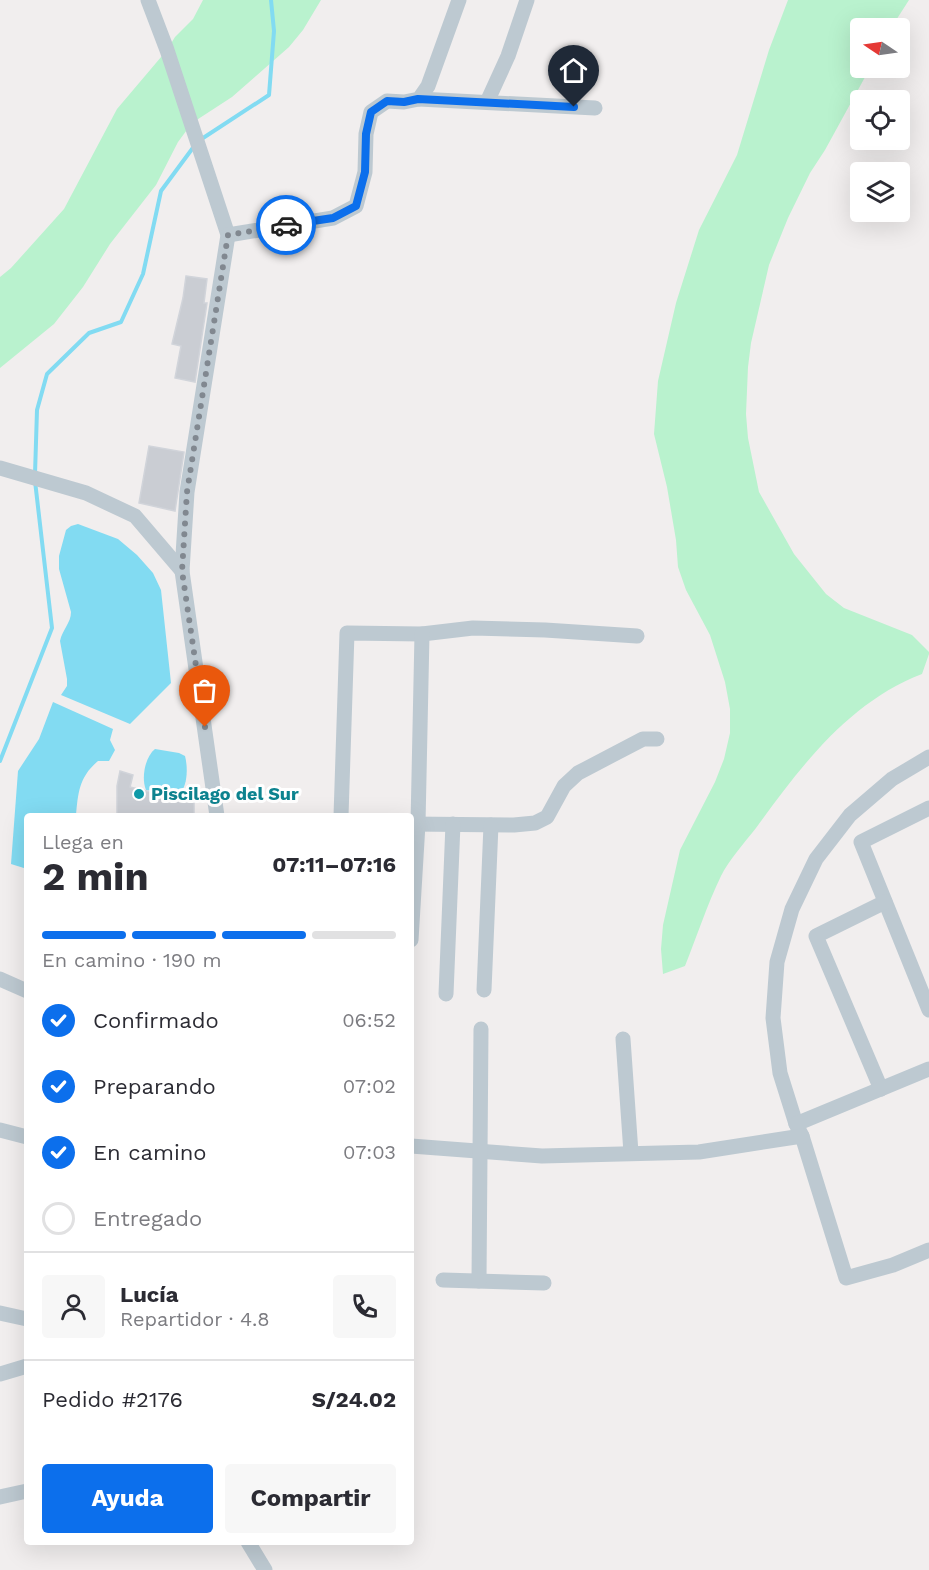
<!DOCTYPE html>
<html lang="es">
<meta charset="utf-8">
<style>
body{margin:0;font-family:"Work Sans",sans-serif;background:#f7f7f7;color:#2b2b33;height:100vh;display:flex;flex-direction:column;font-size:22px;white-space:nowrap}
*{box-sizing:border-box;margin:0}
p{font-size:20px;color:#7c7c81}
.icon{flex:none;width:33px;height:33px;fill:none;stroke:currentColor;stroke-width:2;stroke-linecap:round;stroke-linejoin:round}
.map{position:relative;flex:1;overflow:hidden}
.details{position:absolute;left:24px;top:813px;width:390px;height:732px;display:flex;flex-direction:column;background:#fff;border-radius:6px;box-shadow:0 6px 24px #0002}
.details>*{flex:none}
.needle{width:39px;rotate:283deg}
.buttons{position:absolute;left:850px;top:18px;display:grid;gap:12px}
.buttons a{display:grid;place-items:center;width:60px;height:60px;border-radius:6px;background:#fff;box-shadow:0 6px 24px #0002;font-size:30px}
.pin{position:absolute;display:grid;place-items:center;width:51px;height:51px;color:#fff;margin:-62px -26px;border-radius:50% 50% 50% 0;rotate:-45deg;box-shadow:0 0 6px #0007}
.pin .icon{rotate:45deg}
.courier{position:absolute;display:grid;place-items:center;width:60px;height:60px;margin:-30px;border:4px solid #0c6fec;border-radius:50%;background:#fff;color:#222;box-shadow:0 2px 8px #0007}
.summary em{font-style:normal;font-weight:700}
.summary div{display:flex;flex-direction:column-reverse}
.summary{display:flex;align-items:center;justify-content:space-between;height:102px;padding:0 18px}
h1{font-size:39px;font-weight:700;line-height:45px}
.bar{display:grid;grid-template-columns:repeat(4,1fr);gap:9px 6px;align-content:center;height:72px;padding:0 18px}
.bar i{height:8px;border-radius:4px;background:#e1e1e2}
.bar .active{background:#0c6fec}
.bar p{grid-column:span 4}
.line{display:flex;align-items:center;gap:15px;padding:0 18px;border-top:2px solid #e1e1e2}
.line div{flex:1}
.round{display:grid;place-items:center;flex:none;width:63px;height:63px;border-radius:6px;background:#f7f7f7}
ol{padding:0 18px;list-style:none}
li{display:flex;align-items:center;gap:18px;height:66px}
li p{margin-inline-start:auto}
li .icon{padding:6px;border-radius:50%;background:#0c6fec;color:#fff;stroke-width:4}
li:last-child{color:#7c7c81}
li i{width:33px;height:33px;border:3px solid #e1e1e2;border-radius:50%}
.cta{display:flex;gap:12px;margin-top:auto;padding:12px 18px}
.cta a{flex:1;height:69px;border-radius:6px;background:#0c6fec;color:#fff;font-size:24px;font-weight:700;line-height:69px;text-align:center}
.cta a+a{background:#f7f7f7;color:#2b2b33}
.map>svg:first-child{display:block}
.green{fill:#b9f2ce}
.water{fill:#82dbf2}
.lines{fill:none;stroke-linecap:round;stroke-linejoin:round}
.stream{stroke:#82dbf2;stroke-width:4}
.building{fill:#cacdd3;stroke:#d1d4da;stroke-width:1.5}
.minor{stroke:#bdc9d1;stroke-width:15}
.done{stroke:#818890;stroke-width:6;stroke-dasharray:0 10.8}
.route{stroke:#0c6fec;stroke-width:8}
.culture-dot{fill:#0f9aa8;stroke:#fff;stroke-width:2}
.labels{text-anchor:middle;stroke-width:6;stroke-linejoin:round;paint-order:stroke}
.culture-label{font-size:18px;font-weight:bold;fill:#0d838f;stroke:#fff;text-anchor:start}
</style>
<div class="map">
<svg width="929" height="1570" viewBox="0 0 929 1570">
<rect width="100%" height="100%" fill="#f1eeee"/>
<!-- green -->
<g class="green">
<polygon points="203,0 321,0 303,30 289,47 232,97 192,123 178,142 156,185 110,244 83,287 54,324 0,368 0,277 11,268 64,209 117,109 167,50 175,37 193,19"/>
<path d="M788 0H909L891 28H861V68H870L825 150 810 173 788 218 769 265 751 343 748 367 746 414 748 438 759 492 794 554 826 594 844 608 912 635 929 652V654L922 674C849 702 801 766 756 828 745 842 728 861 721 876 707 905 697 936 685 966L663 974 661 949 663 925 680 850 715 782 724 759 730 733V709L725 682 710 635 686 590 678 567 676 540 667 487 654 434 658 381 676 303 699 230 737 155 769 50Z"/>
</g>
<!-- water -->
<g class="water">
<path d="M78 524 118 539 137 555 153 573 161 590 171 683 130 724 61 695 67 686V679L60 641C62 630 71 623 71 612L59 569V556L66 530 71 526Z"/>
<path d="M53 702 113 729 110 740 115 750 109 761H98C79 777 78 793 76 816H27V869L11 864 18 771 39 739Z"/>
<path d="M155 749 179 753 185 756C188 767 188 788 178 795L146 790C141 778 145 757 155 749Z"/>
</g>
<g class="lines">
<!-- stream -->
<g class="stream">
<polyline points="200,140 269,95 274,31 271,0"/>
<polyline points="35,474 37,410 47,374 89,333 121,322 143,274 161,191 195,145"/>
<polyline points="0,761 52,628 35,481"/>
</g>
</g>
<!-- building -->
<g class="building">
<polygon points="186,276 207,279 204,303 207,303 195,382 175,378 181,346 172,344 183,298"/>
<polygon points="149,446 184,452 175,511 139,503"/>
<polygon points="120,771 133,775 130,787 194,802 194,816 117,816 117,786"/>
</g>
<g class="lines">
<!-- minor -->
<g class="minor">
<polyline points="148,0 167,50 228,235 187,492 182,571 217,816"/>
<polyline points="419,99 595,108"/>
<polyline points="487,102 508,56 527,0"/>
<polyline points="228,235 333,218 356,206 365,172 366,134 371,112 387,101 404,102 419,99 428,86 459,0"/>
<polyline points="0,468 86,493 135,516 182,571"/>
<polyline points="929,757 892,779 850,815 816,859 792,909 777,962 773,1018 780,1073 796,1124 802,1136 846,1278 893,1265 929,1250"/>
<polyline points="929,808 861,842 929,1010"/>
<polyline points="341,816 347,633 422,634 473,628 545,630 637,636"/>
<polyline points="411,824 514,825 535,823 547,817 564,786 578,773 643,739 657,739"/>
<polyline points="411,940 418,824 422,634"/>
<polyline points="0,979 27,991"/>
<polyline points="484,990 491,825"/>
<polyline points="446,994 453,824"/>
<polyline points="623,1039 631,1153"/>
<polyline points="881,1089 816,936 885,902"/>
<polyline points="796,1124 929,1069"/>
<polyline points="0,1130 27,1137"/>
<polyline points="411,1146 542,1156 699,1152 802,1136"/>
<polyline points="443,1280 544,1283"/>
<polyline points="479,1281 481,1029"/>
<polyline points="0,1313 27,1319"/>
<polyline points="0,1374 27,1366"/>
<polyline points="0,1497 27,1491"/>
<polyline points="248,1542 265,1570"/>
</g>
</g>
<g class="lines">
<!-- done -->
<polyline class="done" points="205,727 182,571 187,492 228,235 286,225"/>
<!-- route -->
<polyline class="route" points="286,225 333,218 356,206 365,172 366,134 371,112 387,101 404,102 418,99 574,107"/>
</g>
<!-- markers -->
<circle class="culture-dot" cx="139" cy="794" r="6"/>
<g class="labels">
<!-- culture labels -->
<g class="culture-label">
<text x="151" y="800">Piscilago del Sur</text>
</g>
</g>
</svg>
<div class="buttons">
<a><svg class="needle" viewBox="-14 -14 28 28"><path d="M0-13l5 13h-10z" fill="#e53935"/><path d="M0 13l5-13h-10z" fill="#7c7c81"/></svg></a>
<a><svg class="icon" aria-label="locate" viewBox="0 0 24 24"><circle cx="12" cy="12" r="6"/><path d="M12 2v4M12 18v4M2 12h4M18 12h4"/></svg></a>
<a><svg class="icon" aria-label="layers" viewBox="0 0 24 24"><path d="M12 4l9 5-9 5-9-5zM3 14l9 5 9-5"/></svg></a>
</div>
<div class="pin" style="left:205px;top:727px;background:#ea580c"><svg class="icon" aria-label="bag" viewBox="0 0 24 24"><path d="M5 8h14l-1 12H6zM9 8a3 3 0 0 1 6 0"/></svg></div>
<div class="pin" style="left:574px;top:107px;background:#1f2937"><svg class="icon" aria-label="home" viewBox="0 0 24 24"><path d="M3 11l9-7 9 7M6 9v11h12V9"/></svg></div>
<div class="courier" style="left:286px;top:225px"><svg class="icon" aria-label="car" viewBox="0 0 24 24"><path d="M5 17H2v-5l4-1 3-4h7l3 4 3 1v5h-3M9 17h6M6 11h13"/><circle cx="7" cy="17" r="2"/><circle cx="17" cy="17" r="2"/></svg></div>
<section class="details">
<div class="summary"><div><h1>2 min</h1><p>Llega en</p></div><em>07:11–07:16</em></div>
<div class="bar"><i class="active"></i><i class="active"></i><i class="active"></i><i></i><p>En camino · 190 m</p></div>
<ol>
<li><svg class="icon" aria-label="check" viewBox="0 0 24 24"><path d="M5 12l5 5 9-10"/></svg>Confirmado<p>06:52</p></li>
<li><svg class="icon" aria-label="check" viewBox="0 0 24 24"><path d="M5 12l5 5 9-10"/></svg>Preparando<p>07:02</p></li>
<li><svg class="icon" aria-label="check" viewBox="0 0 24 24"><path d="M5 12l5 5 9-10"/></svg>En camino<p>07:03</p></li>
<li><i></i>Entregado</li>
</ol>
<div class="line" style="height:108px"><a class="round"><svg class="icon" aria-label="person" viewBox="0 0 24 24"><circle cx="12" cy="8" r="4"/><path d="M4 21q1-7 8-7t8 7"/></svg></a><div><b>Lucía</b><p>Repartidor · 4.8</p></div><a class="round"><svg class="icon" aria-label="phone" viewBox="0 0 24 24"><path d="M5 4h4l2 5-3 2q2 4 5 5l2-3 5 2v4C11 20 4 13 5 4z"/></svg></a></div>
<div class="line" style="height:78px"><div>Pedido #2176</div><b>S/24.02</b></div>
<div class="cta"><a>Ayuda</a><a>Compartir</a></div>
</section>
</div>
